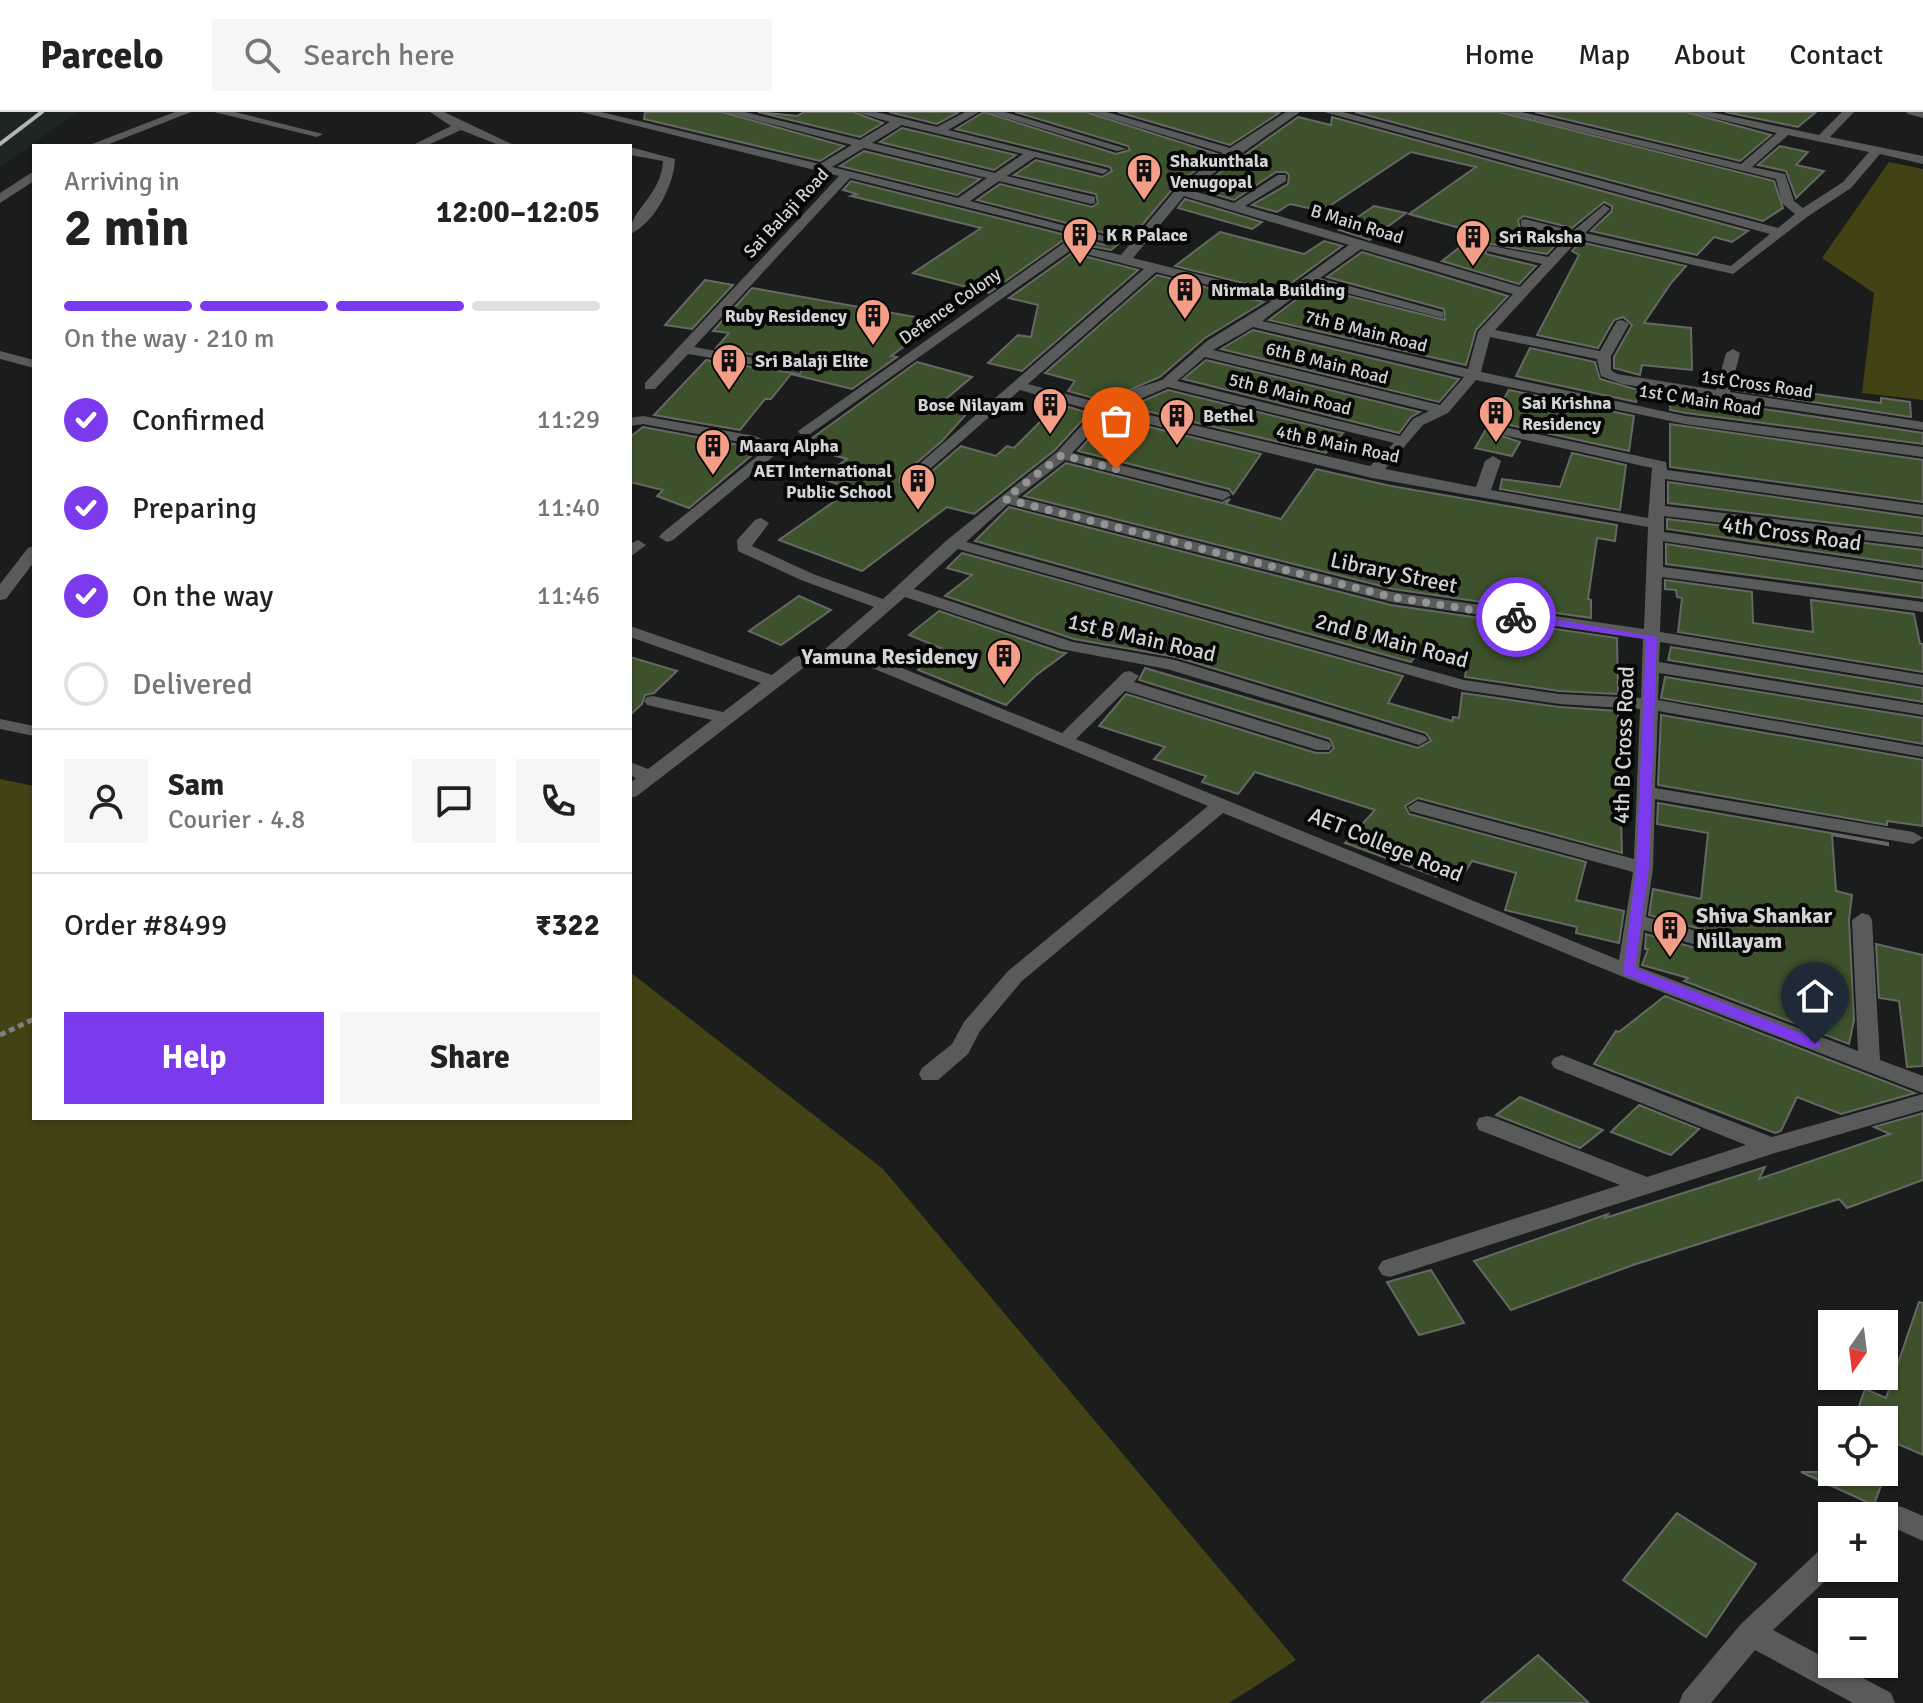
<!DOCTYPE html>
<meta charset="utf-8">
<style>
body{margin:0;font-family:Signika,sans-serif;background:#f6f6f6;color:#222;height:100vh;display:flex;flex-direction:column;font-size:30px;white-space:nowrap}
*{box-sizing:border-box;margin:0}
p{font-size:26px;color:#767676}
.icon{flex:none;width:44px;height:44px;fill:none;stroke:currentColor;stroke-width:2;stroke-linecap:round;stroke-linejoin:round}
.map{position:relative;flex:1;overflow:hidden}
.panel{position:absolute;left:32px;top:32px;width:600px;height:976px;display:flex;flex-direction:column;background:#fff;border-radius:0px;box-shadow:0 2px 6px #0004}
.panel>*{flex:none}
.needle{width:52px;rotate:194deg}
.fabs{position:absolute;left:1818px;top:1198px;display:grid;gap:16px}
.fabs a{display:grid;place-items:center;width:80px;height:80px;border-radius:0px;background:#fff;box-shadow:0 2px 6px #0004;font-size:40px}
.pin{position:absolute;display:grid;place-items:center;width:68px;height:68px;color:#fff;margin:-82px -34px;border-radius:50% 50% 50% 0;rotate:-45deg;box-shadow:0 0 8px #0007}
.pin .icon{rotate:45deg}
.courier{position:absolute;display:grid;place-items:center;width:80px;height:80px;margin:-40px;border:6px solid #7c3aed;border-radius:50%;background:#fff;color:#222;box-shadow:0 2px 10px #0007}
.overview em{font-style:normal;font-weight:700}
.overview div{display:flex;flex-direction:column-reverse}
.overview{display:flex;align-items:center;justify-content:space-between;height:136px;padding:0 32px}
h1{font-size:52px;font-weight:700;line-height:60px}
.bar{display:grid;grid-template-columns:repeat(4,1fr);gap:12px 8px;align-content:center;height:96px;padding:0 32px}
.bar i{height:10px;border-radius:6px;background:#e0e0e0}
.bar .selected{background:#7c3aed}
.bar p{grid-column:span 4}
.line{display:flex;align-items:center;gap:20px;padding:0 32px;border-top:2px solid #e0e0e0}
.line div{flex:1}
.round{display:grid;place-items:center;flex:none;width:84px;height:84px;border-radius:0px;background:#f6f6f6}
ol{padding:0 32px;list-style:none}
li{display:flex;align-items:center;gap:24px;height:88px}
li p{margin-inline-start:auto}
li .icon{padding:8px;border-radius:50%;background:#7c3aed;color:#fff;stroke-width:4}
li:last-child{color:#767676}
li i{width:44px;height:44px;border:4px solid #e0e0e0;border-radius:50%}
.cta{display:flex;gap:16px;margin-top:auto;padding:16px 32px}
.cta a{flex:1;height:92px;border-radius:0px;background:#7c3aed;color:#fff;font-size:32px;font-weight:700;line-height:92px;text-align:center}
.cta a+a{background:#f6f6f6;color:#222}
header{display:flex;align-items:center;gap:48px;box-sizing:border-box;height:112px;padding:0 40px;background:#fff;border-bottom:2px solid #e0e0e0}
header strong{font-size:38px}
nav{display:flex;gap:44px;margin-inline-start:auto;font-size:28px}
.search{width:560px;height:72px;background:#f6f6f6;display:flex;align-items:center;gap:20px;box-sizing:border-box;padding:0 28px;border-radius:0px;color:#767676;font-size:30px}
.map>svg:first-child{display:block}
.built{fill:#1d2620}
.green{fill:#434215}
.building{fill:#3d522c;stroke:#666864;stroke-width:2}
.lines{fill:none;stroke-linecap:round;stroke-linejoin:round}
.path{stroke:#7d807e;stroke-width:5;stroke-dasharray:6 4;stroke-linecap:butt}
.minor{fill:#595b5a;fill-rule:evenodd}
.rail{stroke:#b3b5b4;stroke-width:4}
.route{fill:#7c3aed}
.done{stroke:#929593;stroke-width:8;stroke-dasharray:0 14.4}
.labels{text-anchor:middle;stroke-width:8;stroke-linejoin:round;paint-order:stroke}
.far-poi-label{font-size:18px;font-weight:bold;fill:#d3d5d4;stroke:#060706;text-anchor:start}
.far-street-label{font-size:18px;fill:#d3d5d4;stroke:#060706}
.street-label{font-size:22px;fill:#d3d5d4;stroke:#060706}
.poi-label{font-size:22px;font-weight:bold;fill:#d3d5d4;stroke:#060706;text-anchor:end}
</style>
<header>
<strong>Parcelo</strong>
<div class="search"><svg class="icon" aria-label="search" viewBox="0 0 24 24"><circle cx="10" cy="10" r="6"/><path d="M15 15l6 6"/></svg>Search here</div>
<nav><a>Home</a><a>Map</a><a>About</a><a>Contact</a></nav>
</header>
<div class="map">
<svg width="1923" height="1591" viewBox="0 0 1923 1591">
<rect width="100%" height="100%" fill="#1a1d1b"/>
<!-- built -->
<polygon class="built" points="0,0 78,0 0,55"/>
<!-- green -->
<g class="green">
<polygon points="1889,50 1923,57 1923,288 1862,281 1874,181 1822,146"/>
<polygon points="0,667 34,674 34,1006 630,1006 630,860 883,1057 1296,1548 1229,1591 0,1591"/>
</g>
<!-- building -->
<g class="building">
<polygon points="645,0 722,0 844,34 820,49 644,7"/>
<polygon points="758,0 797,4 804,0 853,0 883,11 860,25"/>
<polygon points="889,0 959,0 937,12"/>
<polygon points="984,0 1116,42 1130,38 1128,34 1015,0 1086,0 1217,42 1175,74 1142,113 1111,138 1062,129 989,181 913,161 981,116 851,84 857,82 843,78 851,69 1105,133 1114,128 1113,123 977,88 1000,72 1092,95 1098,91 1096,82 1014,63 1036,48 1102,65 1112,59 1110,55 956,17"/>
<polygon points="1118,0 1274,0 1279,1 1230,33"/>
<polygon points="1355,0 1499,0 1774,69 1783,96 1763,109"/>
<polygon points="1535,0 1686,0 1771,23 1740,49"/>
<polygon points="1725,0 1816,0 1798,15"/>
<polygon points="1298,5 1331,13 1332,5 1748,119 1732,130 1714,125 1697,143 1591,119 1612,99 1612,94 1604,90 1572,116 1524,104 1518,108 1520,117 1561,127 1547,142 1485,131 1486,142 1536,154 1519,172 1442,149 1478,121 1409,102 1476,55 1411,40 1322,99 1290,92 1277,100 1252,93 1288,72 1289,63 1286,60 1276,60 1234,88 1197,77"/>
<polygon points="902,16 1016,43 994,58 880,30"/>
<polygon points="1780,34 1808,40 1796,53 1824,59 1796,86 1786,59 1758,53"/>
<polygon points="864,39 980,67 957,83 840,54"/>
<polygon points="1185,87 1262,110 1252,117 1178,96"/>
<polygon points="1374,94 1406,101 1370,128 1339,118"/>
<polygon points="1220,120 1304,142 1324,129 1342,134 1279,180 1175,154"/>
<polygon points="1580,130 1686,154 1671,171 1644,211 1691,216 1692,258 1642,253 1640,263 1614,256 1614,245 1632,213 1623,205 1614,208 1598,236 1537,223 1579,143 1572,139"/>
<polygon points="1362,140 1508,184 1476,218 1466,253 1269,208 1313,175 1445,208 1444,197 1327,165"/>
<polygon points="1072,141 1138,158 1022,259 988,251 1018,223 1031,225 1038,193 1009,186"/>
<polygon points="1157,163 1264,190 1205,226 1160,265 1104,289 1068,279 1075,269 1045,261"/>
<polygon points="705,168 733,173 692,217 665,213"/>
<polygon points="752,176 938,209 891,244 897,245 852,277 791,262 771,287 765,287 740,318 654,303 706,248 800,262 802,256 793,250 716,236 729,221 713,219"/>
<polygon points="1253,218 1459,267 1439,290 1221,237"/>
<polygon points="1530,236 1595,250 1600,267 1638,278 1636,290 1516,264"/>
<polygon points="1206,248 1420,300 1411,305 1399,321 1183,267"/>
<polygon points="917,250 972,265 941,291 971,297 942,329 900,365 900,370 908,375 917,372 961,334 996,344 1007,334 1014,336 1058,292 1089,301 1055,338 974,402 947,395 862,459 779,428 852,377 820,366 847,347 801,334"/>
<polygon points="1735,271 1881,291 1881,286 1910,290 1911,305 1734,278"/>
<polygon points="1168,278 1343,321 1326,341 1129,295"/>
<polygon points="1509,278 1634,304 1629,339 1505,312 1497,314 1496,322 1520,330 1512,344 1475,336"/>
<polygon points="1671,283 1923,321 1923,332 1686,301 1670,298"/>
<polygon points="1109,305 1261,342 1233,382 1229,377 1078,339"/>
<polygon points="1670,312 1923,348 1923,390 1670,355"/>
<polygon points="643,315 750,335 758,338 689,396 657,384 663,378 630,370 630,325"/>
<polygon points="1572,341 1626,353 1620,398 1500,377 1502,367 1560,375"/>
<polygon points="1066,351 1222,391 1230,387 1226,392 1281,407 1316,357 1391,374 1617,413 1615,429 1597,426 1588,487 1591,488 1591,506 1393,477 1024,384"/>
<polygon points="1668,370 1923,406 1923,422 1668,391"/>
<polygon points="1009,395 1391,493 1617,526 1618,582 1559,579 1465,565 1467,553 1416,543 1411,550 975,429"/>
<polygon points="1667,407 1923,438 1923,455 1667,417"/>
<polygon points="1666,432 1923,471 1923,486 1666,452"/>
<polygon points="962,441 1403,564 1388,591 1452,609 1453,605 1459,606 1462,581 1559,595 1618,599 1622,741 1418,686 1405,694 1409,702 1586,750 1576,788 1624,799 1619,831 1576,821 1577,815 1505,798 1516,761 1472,749 1457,772 1345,731 1375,698 1255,660 1238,682 1202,670 1206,664 1154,647 1165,635 1099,614 1126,582 1316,641 1329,641 1334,636 1330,627 1139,568 1145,556 1418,636 1431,629 1426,621 1176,545 1074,527 945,484 972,463 947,456"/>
<polygon points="1665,468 1752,480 1753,511 1813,520 1811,488 1914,502 1920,532 1923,532 1923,560 1678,520 1682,486 1677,485 1676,478 1665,477"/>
<polygon points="799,484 831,498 781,533 749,519"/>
<polygon points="939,499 1060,540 1066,541 1035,564 1006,593 918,558 941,536 909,523"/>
<polygon points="1671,535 1923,576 1923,590 1668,548"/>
<polygon points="630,545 677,559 654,581 645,583 642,592 630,603"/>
<polygon points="1665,565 1923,606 1923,632 1661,586"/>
<polygon points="1661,603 1923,648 1923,714 1887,709 1887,713 1658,673"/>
<polygon points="1658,691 1888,731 1888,733 1832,723 1836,779 1852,783 1849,808 1854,908 1849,932 1684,869 1688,866 1642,853 1648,837 1645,837 1646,822 1706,839 1720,830 1715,821 1649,803 1653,777 1701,787 1708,721 1657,712"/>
<polygon points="1876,832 1923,843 1923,954 1907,955 1899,889 1879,886"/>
<polygon points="1665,884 1845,954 1915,981 1841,1002 1797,985 1781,1019 1775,1021 1594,952 1616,919 1619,920"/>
<polygon points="1520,985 1570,1005 1603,1018 1580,1036 1496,1003"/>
<polygon points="1639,993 1699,1017 1671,1043 1611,1020"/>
<polygon points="1923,1001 1923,1068 1847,1096 1839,1087 1633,1153 1511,1198 1474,1149 1608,1102 1605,1106 1765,1055 1759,1067 1890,1022 1874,1015"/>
<polygon points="1431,1158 1464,1211 1419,1223 1387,1170"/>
<polygon points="1919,1190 1923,1191 1923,1343 1884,1326 1884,1308 1854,1308 1865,1277 1886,1286"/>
<polygon points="1801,1360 1886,1360 1875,1390 1871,1392"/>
<polygon points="1677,1401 1756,1452 1706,1525 1623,1468"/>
<polygon points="1538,1543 1589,1591 1481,1591"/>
</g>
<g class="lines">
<!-- path -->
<polyline class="path" points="0,923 34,907"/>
<!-- minor -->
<g class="minor">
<polygon points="175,0 191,0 104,34 87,34"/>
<polygon points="214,0 235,0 323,22 317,25"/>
<polygon points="430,0 444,0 516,34 501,34 461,18 426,34 411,34 451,14"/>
<path d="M581 0H601L820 52 852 33 725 0H745L860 28 890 10 856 0H876L937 15 965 0H979L948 18 1109 58 1103 62 1035 45 1007 64 1095 85V91L1091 92 999 69 970 89 1112 126 1106 130 850 66 694 235 792 253 799 257 797 260 688 242 655 277H645V271L839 64ZM902 13 1023 42 995 61 872 31ZM864 36 987 66 958 86 832 55Z"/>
<polygon points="987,0 1005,0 1127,37 1117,39"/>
<path d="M1089 0H1107L1230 36 1286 0H1300L1190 78 1234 91 1278 63H1286V69L1245 94 1520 175 1542 152 1487 139V133L1548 145 1567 125 1521 114V108L1525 107 1573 119 1604 93 1610 97 1585 121 1731 154 1770 122 1324 0H1343L1778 116 1795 102 1782 91 1776 67 1502 0H1522L1741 52 1777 21 1689 0H1711L1819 23 1842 0H1854L1830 25 1923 44V52L1880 42 1851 76 1807 105 1733 162 1579 127 1495 218 1600 239 1617 209 1622 208 1629 212 1611 244V258L1617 262 1716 278 1726 241 1733 237 1740 241 1730 280 1923 310V318L1622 272 1601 264 1597 247 1490 225 1481 260 1685 304 1923 335V345L1685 312 1476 268 1448 301 1423 313 1385 357 1476 375 1485 349 1493 344 1501 349 1491 378 1648 406 1652 356 1499 322V316L1504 315 1666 350 1667 358 1923 393V403L1665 367V394L1923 425V435L1664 404V420L1923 458V468L1663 429V455L1923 490V500L1662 465 1660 520 1923 563V573L1660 530 1659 550 1923 593V603L1659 561 1658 588 1923 635V645L1658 599 1655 676 1913 720 1923 726 1913 732 1655 687 1653 756 1646 805 1714 824 1717 829 1707 836 1644 818 1639 855 1858 939 1852 808 1862 801 1869 803 1872 808 1880 948 1923 964V981L1621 864 1223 701 1022 869 980 919 968 942 938 968H922L919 962 922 956 952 932 964 910 1008 859 1208 694 860 551 831 546 807 553 637 684 630 686V671L636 666 630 663V650L648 657 712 608 647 593 644 589 647 585 653 584 723 600 761 571 630 525V514L772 563 795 545 825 537 874 495 801 468 738 439 737 428 755 408 761 406 769 411 752 434 813 462 883 487 947 428 1057 340 1095 299 1020 278 915 370 910 372 902 367 1144 157 1071 138 810 322H800L798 319 1064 131 1121 143 1177 76 1223 41ZM1788 23 1869 40 1843 70 1803 96 1794 89 1785 62 1752 55ZM1184 84 1349 133 1280 183 1133 146ZM1361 137 1513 182 1478 220 1468 257 1262 209 1312 172 1443 206V200L1320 166ZM1156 160 1272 189 1207 229 1162 268 1134 277 1104 292 1028 272ZM1253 215 1464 265 1440 293 1213 238ZM1205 245 1429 299 1413 307 1400 324 1177 269ZM1168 275 1394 331 1370 354 1119 296ZM1108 302 1372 366 1648 415 1644 517 1392 480 1017 385 1065 348 1223 388 1231 383 1228 380 1072 341ZM1008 392 1392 490 1643 527 1641 586 1559 582 1464 568 966 430ZM958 437 1463 578 1559 592 1640 597 1634 747 1417 689 1408 695 1410 699 1633 760 1619 848 1076 627 1125 579 1317 638H1329L1332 634 1329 630 1134 570 1139 564 1130 559 1124 560 1062 621 870 543 844 538 905 485 1061 537 1167 557 1419 633 1428 628 1425 624 1175 548 1073 530 914 477Z"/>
<polygon points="1906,0 1923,0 1923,6 1908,2"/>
<path d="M630 35 675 47C674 73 655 111 630 122 630 97 661 84 663 49L630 43Z"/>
<polygon points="34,59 34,69 0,91 0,81"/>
<polygon points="0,239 34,248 34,256 0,247"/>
<polygon points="643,304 755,324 782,337 673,428 667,430 659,425 661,422 765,338 751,332 643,312 630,314 630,306"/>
<polygon points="638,428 646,433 630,445 630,432"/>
<polygon points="34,434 34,450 6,487 0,488 0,472 28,436"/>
<polygon points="0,607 34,614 34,624 0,617"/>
<polygon points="1562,943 1772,1025 1923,982 1923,998 1775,1041 1390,1165 1382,1163 1378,1156 1382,1149 1620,1073 1479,1018 1476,1012 1479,1006 1487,1004 1495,1006 1647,1065 1746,1033 1554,956 1551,951 1554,946"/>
<polygon points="1879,1392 1902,1395 1923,1404 1923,1429 1899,1418 1884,1416 1884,1404 1866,1404 1870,1396"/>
<polygon points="1832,1433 1832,1456 1839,1456 1773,1518 1891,1581 1895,1591 1853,1591 1755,1538 1711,1591 1679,1591 1683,1581 1741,1512 1822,1436"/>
</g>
<!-- rail -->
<polyline class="rail" points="0,32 42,0"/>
</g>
<!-- route -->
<polygon class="route" points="1516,501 1657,525 1649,756 1635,856 1820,929 1820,936 1810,936 1623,862 1636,756 1646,527 1512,507 1510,505"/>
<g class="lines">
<!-- done -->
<polyline class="done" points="1116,357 1062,343 1005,387 1392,485 1516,505"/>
</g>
<!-- icons -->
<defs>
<symbol id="building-pin" viewBox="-11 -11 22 30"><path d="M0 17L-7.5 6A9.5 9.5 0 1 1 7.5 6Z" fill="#f49e88" stroke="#060706"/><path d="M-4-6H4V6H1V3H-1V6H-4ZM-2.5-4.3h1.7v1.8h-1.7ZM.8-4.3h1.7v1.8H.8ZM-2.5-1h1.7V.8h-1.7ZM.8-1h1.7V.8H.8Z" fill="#111"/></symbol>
</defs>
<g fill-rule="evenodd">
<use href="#building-pin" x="1124" y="39" width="40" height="54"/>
<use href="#building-pin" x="1060" y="103" width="40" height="54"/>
<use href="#building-pin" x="1453" y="105" width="40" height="54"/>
<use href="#building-pin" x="1165" y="158" width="40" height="54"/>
<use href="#building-pin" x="853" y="184" width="40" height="54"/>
<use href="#building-pin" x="709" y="229" width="40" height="54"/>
<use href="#building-pin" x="1030" y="273" width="40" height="54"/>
<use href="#building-pin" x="1476" y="281" width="40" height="54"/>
<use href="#building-pin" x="1157" y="284" width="40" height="54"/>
<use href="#building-pin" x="693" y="314" width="40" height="54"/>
<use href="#building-pin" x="898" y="349" width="40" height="54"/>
<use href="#building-pin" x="984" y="524" width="40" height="54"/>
<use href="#building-pin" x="1650" y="796" width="40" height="54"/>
</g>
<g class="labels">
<!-- far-poi labels -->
<g class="far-poi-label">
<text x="1170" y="55">Shakunthala<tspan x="1170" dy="21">Venugopal</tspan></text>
<text x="1106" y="129">K R Palace</text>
<text x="1499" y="131">Sri Raksha</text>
<text x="1211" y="184">Nirmala Building</text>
<text x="847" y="210" text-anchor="end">Ruby Residency</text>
<text x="755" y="255">Sri Balaji Elite</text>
<text x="1522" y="297">Sai Krishna<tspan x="1522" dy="21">Residency</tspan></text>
<text x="1024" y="299" text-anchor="end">Bose Nilayam</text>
<text x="1203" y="310">Bethel</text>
<text x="739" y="340">Maarq Alpha</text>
<text x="892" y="365" text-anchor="end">AET International<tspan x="892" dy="21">Public School</tspan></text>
</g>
<!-- far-street labels -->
<g class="far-street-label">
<text transform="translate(786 101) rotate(-47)" y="6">Sai Balaji Road</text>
<text transform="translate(1357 112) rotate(17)" y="6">B Main Road</text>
<text transform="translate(950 194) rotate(-35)" y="6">Defence Colony</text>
<text transform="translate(1366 219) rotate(14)" y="6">7th B Main Road</text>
<text transform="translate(1327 251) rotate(14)" y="6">6th B Main Road</text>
<text transform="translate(1757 272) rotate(8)" y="6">1st Cross Road</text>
<text transform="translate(1290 282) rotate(14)" y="6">5th B Main Road</text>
<text transform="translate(1700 288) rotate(9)" y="6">1st C Main Road</text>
<text transform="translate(1338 332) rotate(12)" y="6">4th B Main Road</text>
</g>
<!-- street labels -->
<g class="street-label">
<text transform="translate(1792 421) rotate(8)" y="8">4th Cross Road</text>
<text transform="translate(1394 460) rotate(12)" y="8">Library Street</text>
<text transform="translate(1142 525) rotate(13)" y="8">1st B Main Road</text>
<text transform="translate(1392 528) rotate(15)" y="8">2nd B Main Road</text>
<text transform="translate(1623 633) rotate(-88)" y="8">4th B Cross Road</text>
<text transform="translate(1386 732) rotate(22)" y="8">AET College Road</text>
</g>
<!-- poi labels -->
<g class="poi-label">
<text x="978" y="552">Yamuna Residency</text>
<text x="1696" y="811" text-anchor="start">Shiva Shankar<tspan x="1696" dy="25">Nillayam</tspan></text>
</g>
</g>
</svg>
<div class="fabs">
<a><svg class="needle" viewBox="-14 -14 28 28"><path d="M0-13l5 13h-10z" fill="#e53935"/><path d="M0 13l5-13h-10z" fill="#767676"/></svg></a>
<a><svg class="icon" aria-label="locate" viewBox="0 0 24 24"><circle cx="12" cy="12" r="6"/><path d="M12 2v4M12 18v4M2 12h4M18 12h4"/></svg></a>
<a>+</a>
<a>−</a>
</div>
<div class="pin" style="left:1116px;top:357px;background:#ea580c"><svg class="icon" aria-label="bag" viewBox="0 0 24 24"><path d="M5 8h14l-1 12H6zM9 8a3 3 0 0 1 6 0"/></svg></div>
<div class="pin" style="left:1815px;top:932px;background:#1f2937"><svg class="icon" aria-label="home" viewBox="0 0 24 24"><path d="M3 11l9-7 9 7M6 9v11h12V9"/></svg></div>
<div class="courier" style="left:1516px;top:505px"><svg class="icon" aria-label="bike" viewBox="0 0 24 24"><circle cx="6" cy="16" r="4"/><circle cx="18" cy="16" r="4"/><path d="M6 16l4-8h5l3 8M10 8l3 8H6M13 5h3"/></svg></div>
<section class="panel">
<div class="overview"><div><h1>2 min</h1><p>Arriving in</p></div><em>12:00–12:05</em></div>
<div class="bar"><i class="selected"></i><i class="selected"></i><i class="selected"></i><i></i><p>On the way · 210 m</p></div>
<ol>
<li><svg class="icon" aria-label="check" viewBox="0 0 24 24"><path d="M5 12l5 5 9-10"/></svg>Confirmed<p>11:29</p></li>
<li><svg class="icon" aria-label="check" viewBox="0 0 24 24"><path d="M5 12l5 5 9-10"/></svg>Preparing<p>11:40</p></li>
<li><svg class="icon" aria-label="check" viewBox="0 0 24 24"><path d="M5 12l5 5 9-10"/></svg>On the way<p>11:46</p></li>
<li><i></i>Delivered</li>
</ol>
<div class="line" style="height:144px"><a class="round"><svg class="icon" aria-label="person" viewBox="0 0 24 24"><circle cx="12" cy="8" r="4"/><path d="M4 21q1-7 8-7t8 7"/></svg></a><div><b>Sam</b><p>Courier · 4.8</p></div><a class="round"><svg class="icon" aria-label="chat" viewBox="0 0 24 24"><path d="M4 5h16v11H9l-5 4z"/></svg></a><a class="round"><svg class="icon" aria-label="phone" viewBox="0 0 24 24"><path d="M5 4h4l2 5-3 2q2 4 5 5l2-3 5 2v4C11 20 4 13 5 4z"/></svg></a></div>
<div class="line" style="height:104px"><div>Order #8499</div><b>₹322</b></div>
<div class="cta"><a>Help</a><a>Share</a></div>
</section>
</div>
